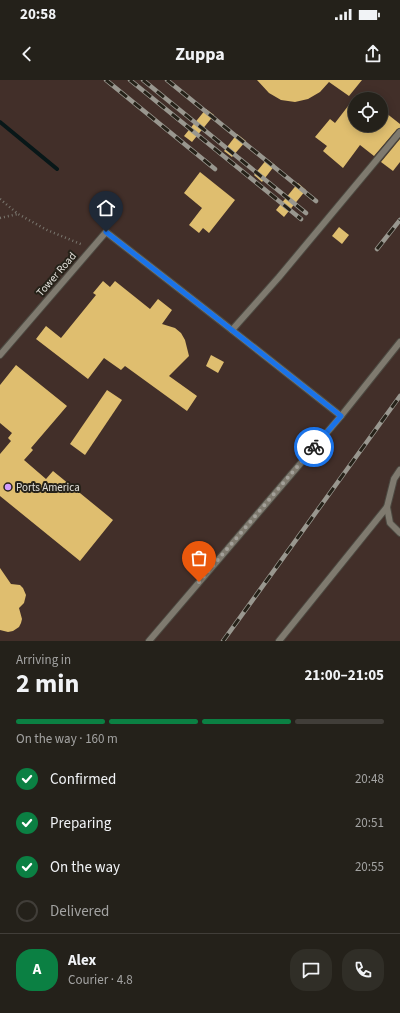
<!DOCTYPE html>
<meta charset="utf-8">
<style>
body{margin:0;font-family:"Source Sans 3",sans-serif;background:#302e27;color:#f1f3f6;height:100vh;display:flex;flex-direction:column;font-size:15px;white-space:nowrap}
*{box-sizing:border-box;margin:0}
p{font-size:13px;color:#a3a3a2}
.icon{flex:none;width:22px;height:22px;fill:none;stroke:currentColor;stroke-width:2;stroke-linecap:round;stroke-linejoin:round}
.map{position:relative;height:561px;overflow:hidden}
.details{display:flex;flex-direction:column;background:#24211a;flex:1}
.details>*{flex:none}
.tools{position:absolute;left:348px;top:12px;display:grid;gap:8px}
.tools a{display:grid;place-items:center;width:40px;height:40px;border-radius:50%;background:#24211a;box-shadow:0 2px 10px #0003,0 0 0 1px #413e39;font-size:20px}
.pin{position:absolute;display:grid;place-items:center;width:34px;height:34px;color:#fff;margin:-41px -17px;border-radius:50% 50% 50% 0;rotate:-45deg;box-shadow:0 0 4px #0007}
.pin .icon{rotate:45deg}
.courier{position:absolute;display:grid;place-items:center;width:40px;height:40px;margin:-20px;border:3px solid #1a73e8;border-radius:50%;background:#fff;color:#222;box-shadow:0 1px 5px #0007}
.summary em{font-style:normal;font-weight:700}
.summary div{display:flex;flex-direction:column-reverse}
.summary{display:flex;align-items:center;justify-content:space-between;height:68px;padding:0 16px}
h1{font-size:26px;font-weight:700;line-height:30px}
.bar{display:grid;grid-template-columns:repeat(4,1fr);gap:6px 4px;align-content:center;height:48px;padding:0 16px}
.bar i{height:5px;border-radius:3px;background:#413e39}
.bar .selected{background:#0b8043}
.bar p{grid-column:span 4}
.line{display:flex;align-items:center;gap:10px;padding:0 16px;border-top:1px solid #413e39}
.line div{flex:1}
.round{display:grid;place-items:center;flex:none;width:42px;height:42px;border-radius:16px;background:#302e27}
ol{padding:0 16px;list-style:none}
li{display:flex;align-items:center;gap:12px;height:44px}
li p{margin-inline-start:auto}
li .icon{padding:4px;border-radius:50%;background:#0b8043;color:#fff;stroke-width:4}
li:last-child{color:#a3a3a2}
li i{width:22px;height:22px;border:2px solid #413e39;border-radius:50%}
.status{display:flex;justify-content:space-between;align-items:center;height:28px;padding:0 20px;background:#24211a;direction:ltr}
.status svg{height:11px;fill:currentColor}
header{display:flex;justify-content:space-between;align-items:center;height:52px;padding:0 16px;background:#24211a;font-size:18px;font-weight:700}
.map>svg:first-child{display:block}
.industrial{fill:#422f29;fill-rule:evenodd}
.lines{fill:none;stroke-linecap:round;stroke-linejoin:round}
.stream{stroke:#081718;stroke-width:4}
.building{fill:#dfbe6f}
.service-casing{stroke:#4c4941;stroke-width:8}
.path{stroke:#7a776f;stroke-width:2.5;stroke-dasharray:1 3;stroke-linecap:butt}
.service{stroke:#7f7a6f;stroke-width:6}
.rail-casing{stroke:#99978f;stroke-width:4.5}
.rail{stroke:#262219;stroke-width:3;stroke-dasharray:9;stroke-linecap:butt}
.done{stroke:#a3a099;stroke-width:4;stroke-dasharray:0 7.2}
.route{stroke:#1a73e8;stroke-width:5}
.poi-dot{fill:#d29dfd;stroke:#262219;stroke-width:1.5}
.labels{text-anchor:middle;stroke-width:4;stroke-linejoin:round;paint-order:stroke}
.street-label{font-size:11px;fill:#e1dfd9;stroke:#262219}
.poi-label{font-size:11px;fill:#e1dfd9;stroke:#262219;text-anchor:start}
</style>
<div class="status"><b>20:58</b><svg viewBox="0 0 49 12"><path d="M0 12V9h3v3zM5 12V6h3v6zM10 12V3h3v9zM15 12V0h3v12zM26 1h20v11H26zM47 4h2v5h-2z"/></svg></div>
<header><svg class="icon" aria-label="back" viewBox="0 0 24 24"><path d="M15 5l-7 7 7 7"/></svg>Zuppa<svg class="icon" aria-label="share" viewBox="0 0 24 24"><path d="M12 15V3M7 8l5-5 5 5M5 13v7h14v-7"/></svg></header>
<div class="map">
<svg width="400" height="561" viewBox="0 0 400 561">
<rect width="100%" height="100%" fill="#302c23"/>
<!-- industrial -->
<path class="industrial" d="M0 0H400V561H0ZM355 19H381V45H355Z"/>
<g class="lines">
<!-- stream -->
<polyline class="stream" points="0,42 57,89"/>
</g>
<!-- building -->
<g class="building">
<polygon points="257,0 362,0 349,16 329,2 320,12 308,19 295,22 281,20 269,13"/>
<polygon points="355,17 355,45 381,45 381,29 400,44 400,48 397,49 374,76 360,65 343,88 323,71 327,66 315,57 330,39 335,43"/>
<polygon points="206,29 214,35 192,62 184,56"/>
<polygon points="237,54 246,61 232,77 224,71"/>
<polygon points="400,59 400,82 393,91 381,82"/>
<polygon points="267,79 275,85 262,102 254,95"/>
<polygon points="200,92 235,120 209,153 203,148 199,153 189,145 202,128 184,113"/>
<polygon points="298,103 306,110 284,137 276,130"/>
<polygon points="339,147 349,155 342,164 332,156"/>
<polygon points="103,201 110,207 115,201 150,229 158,219 172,230 162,244 175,248 181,253 185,260 189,276 169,296 197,316 187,331 125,286 121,290 104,278 88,299 36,259 46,246 61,258 96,215 93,213"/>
<polygon points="211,275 224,282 218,293 206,286"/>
<polygon points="16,285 67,326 31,368 33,370 24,380 46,399 53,391 113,440 80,481 0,416 0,374 11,361 8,358 12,353 0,343 0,305"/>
<polygon points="107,310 122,320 85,375 70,364"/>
<polygon points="0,488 11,504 20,505 23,508 26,515 24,523 19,528 22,539 21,543 19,547 13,551 8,552 0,550"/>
</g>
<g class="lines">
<defs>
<g id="service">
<polyline points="232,250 279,197 400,52"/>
<polyline points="0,275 106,152 223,243 341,336"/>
<polyline points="400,390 394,399 387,427 390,443 400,453"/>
<polyline points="149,561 341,336 400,262"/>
<polyline points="279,561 387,427"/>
</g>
</defs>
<!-- service casing -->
<use href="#service" class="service-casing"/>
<!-- path -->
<g class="path">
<polyline points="0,119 18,134 47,150 83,165"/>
<polyline points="0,138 18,134"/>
</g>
<!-- service -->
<use href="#service" class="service"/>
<defs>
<g id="rail">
<polyline points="106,0 215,89"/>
<polyline points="130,0 301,139"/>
<polyline points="143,0 306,133"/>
<polyline points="167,0 316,121"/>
<polyline points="377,169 400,140"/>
<polyline points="223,561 400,316"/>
</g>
</defs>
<!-- rail casing -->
<use href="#rail" class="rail-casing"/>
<!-- rail -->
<use href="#rail" class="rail"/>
</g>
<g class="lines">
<!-- done -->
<polyline class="done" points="199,502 314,367"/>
<!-- route -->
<polyline class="route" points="106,152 223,243 341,336 314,367"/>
</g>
<!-- markers -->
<circle class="poi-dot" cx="8" cy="407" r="4"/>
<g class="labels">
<!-- street labels -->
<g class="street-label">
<text transform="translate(56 194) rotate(-49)" y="4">Tower Road</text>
</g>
<!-- poi labels -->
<g class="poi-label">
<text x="16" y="411">Ports America</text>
</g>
</g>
</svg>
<div class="tools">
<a><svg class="icon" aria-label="locate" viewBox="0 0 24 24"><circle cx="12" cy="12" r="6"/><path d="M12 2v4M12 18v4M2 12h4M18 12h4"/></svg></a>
</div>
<div class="pin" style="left:199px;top:502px;background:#ea580c"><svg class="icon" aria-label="bag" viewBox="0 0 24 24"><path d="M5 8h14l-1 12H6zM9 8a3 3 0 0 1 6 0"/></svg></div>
<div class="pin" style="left:106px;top:152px;background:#1f2937"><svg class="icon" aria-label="home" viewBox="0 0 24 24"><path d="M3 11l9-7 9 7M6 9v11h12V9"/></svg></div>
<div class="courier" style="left:314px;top:367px"><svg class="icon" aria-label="bike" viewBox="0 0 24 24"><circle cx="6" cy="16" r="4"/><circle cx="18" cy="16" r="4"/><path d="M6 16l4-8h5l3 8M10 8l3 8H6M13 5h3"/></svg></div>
</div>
<section class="details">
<div class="summary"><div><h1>2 min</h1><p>Arriving in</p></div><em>21:00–21:05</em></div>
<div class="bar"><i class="selected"></i><i class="selected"></i><i class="selected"></i><i></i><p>On the way · 160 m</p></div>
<ol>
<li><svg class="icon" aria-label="check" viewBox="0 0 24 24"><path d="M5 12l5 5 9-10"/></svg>Confirmed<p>20:48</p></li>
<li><svg class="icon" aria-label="check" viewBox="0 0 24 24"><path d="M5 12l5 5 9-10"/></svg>Preparing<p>20:51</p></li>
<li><svg class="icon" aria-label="check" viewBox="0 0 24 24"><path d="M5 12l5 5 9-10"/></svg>On the way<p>20:55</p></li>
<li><i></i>Delivered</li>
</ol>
<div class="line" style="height:72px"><b class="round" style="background:#0b8043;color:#fff">A</b><div><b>Alex</b><p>Courier · 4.8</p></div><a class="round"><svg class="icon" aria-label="chat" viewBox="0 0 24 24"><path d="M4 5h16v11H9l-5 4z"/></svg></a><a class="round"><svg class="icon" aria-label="phone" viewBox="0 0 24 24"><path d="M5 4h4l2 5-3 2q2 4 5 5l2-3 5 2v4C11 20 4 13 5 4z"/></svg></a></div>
</section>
